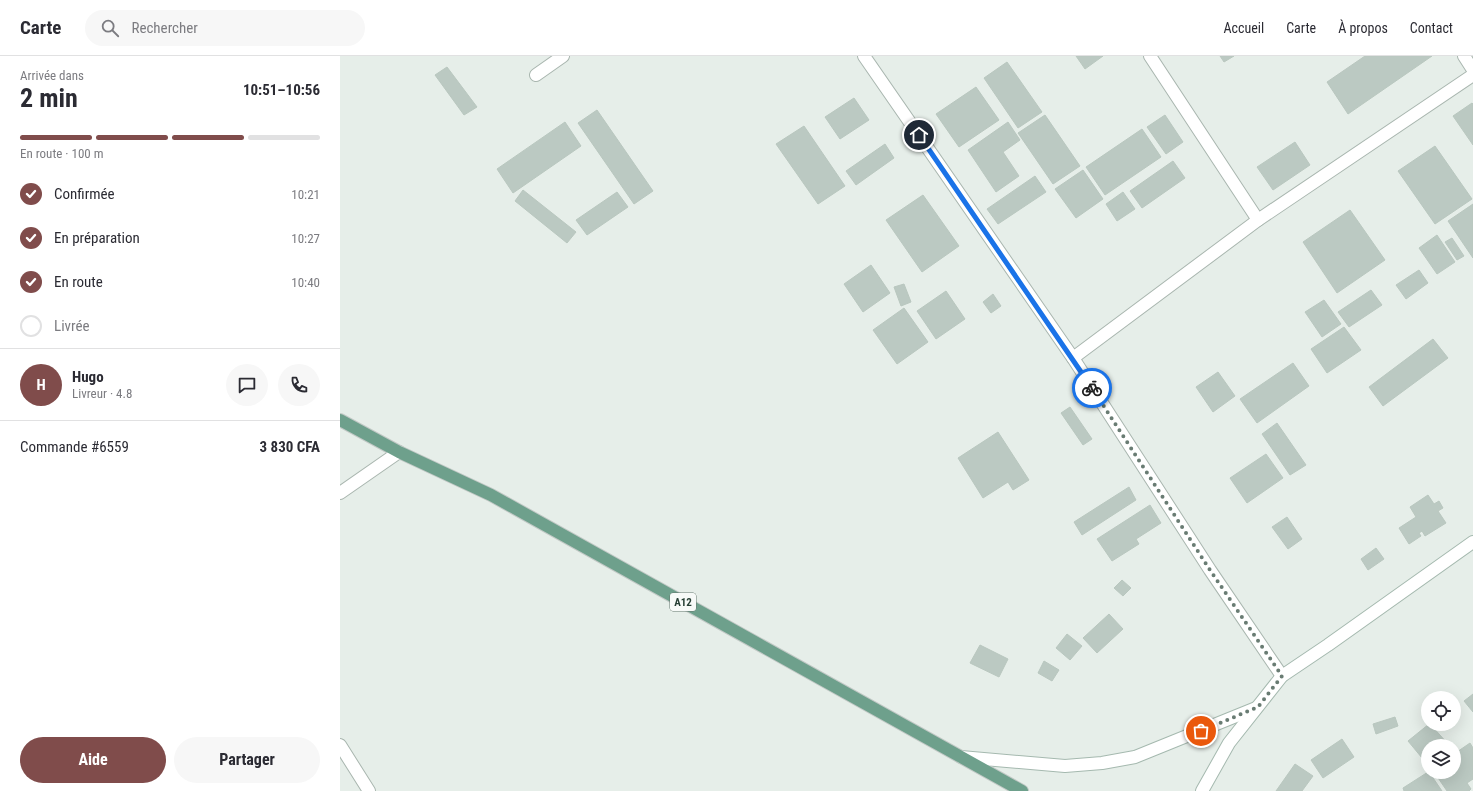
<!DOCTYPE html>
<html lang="fr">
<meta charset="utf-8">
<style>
body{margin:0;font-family:"Roboto Condensed",sans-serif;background:#f7f7f7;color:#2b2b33;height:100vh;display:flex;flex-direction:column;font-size:15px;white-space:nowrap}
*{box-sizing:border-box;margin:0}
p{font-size:13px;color:#7c7c81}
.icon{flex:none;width:22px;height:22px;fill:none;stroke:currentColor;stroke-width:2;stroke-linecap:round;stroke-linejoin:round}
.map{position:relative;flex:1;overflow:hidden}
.details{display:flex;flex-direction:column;background:#fff;width:340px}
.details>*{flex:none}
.tools{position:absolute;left:1081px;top:635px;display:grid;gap:8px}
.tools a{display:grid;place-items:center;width:40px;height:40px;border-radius:50%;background:#fff;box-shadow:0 4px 16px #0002;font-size:20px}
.pin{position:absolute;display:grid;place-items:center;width:34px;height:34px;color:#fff;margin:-17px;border:2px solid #fff;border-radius:50%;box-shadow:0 1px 4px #0007}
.courier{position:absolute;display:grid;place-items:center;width:40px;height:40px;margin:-20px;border:3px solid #1a73e8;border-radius:50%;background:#fff;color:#222;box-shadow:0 1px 5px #0007}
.headline em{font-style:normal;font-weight:700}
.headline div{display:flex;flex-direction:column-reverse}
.headline{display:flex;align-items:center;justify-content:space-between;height:68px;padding:0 20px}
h1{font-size:26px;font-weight:700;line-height:30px}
.bar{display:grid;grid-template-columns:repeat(4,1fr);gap:6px 4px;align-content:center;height:48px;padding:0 20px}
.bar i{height:5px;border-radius:3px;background:#e1e1e2}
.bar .active{background:#804c4b}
.bar p{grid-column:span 4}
.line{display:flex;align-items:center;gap:10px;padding:0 20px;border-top:1px solid #e1e1e2}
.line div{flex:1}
.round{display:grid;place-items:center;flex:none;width:42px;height:42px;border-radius:21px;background:#f7f7f7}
ol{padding:0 20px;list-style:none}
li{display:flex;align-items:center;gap:12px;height:44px}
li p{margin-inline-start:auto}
li .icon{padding:4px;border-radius:50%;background:#804c4b;color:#fff;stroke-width:4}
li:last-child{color:#7c7c81}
li i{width:22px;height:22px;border:2px solid #e1e1e2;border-radius:50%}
.button{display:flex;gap:8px;margin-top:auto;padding:8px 20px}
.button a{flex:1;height:46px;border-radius:24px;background:#804c4b;color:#fff;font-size:16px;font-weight:700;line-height:46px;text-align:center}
.button a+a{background:#f7f7f7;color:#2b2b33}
header{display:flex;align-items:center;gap:24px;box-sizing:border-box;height:56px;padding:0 20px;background:#fff;border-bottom:1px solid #e1e1e2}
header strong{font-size:19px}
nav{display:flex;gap:22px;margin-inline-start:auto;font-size:14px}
.search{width:280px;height:36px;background:#f7f7f7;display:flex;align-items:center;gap:10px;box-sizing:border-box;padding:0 14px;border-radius:22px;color:#7c7c81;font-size:15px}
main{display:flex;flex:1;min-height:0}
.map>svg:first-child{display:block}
.building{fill:#bbc9c2;stroke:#b9c7bf}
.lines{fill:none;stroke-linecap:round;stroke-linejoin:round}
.street-casing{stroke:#a9b6af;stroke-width:14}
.secondary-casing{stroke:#a5b9af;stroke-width:14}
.primary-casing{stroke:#c2c9c6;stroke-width:14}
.street{stroke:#fff;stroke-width:12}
.secondary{stroke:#fff;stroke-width:12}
.primary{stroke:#6ea08c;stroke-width:12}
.done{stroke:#697c73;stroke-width:4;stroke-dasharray:0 7.2}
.route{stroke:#1a73e8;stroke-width:5}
.labels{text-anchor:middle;stroke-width:4;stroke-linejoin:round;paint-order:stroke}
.shield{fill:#f7faf8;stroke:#65776f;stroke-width:1}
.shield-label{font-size:11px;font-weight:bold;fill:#263f34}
</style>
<header>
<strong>Carte</strong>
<div class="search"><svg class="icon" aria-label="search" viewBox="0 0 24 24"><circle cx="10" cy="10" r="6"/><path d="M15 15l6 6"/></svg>Rechercher</div>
<nav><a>Accueil</a><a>Carte</a><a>À propos</a><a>Contact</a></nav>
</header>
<main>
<section class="details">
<div class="headline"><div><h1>2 min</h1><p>Arrivée dans</p></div><em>10:51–10:56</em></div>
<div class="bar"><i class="active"></i><i class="active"></i><i class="active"></i><i></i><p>En route · 100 m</p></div>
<ol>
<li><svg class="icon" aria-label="check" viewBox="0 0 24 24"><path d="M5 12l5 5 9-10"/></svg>Confirmée<p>10:21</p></li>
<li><svg class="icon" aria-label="check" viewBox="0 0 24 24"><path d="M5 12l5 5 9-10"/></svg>En préparation<p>10:27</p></li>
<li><svg class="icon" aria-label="check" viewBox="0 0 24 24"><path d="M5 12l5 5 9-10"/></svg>En route<p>10:40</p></li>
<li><i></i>Livrée</li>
</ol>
<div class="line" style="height:72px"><b class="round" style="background:#804c4b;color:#fff">H</b><div><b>Hugo</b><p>Livreur · 4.8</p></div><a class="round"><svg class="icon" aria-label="chat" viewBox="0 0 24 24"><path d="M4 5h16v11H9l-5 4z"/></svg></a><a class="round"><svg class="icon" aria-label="phone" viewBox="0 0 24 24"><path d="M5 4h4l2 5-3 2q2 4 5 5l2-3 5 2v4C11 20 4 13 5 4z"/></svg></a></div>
<div class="line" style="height:52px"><div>Commande #6559</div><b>3 830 CFA</b></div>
<div class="button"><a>Aide</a><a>Partager</a></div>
</section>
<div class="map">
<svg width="1133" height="735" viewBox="0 0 1133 735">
<rect width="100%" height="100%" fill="#e6eee9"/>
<!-- building -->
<g class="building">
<polygon points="736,0 763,0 745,13"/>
<polygon points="880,0 894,0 884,6"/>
<polygon points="1025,0 1092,0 1008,58 987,26"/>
<polygon points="667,6 702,56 678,72 644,22"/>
<polygon points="107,11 137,51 124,59 95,19"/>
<polygon points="636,31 659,64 619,91 596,58"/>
<polygon points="514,42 529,64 500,83 485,61"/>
<polygon points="1132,47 1133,48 1133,89 1113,60"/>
<polygon points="257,54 313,135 294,148 238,67"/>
<polygon points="705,59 740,110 713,128 678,77"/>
<polygon points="825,59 843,86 826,98 807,71"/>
<polygon points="225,66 241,90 173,137 157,113"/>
<polygon points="668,66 680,84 663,96 679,120 656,136 628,94"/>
<polygon points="464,70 505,130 478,148 436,88"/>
<polygon points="802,73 821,101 765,139 746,111"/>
<polygon points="955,86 970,109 933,134 917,111"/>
<polygon points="545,88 554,102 516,129 506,115"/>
<polygon points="1095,90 1132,143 1095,168 1058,115"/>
<polygon points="833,105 845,122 802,152 790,135"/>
<polygon points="743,114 763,143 736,162 715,133"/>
<polygon points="695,120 706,136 658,168 647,153"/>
<polygon points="183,134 236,176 227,187 175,145"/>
<polygon points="277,136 288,151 247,179 236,164"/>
<polygon points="783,136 795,153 777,165 766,148"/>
<polygon points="583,139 619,190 582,216 546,164"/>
<polygon points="1133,148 1133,202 1108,165"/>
<polygon points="1010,154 1045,204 997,237 963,186"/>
<polygon points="1097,179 1115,206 1097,218 1079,192"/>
<polygon points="1112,182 1124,200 1117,204 1105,186"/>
<polygon points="531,209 550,237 523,256 504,228"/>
<polygon points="1079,214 1088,227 1066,243 1056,229"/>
<polygon points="564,228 571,246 561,250 554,231"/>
<polygon points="1031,234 1042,249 1009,271 998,256"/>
<polygon points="606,235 625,263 596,283 577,255"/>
<polygon points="653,238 661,250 651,257 643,246"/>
<polygon points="984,244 1001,268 982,281 965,256"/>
<polygon points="564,252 588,286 557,308 533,274"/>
<polygon points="1004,271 1021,294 987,317 971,293"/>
<polygon points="1093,283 1108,302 1043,350 1029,331"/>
<polygon points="953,307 969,330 917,367 900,343"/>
<polygon points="878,316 895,340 873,356 856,331"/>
<polygon points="730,351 752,383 743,389 721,357"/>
<polygon points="937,367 966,409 950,419 922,378"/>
<polygon points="658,376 689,424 673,434 668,426 643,442 618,402"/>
<polygon points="926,398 943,422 907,447 890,422"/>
<polygon points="789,431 796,444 742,479 734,466"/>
<polygon points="1088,439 1094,448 1099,445 1103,452 1098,455 1106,467 1085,480 1082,475 1079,477 1081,480 1069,488 1059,472 1076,461 1070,451"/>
<polygon points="810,449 821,467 796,483 799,488 772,505 757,483"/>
<polygon points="947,461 962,483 948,493 932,471"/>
<polygon points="1036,492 1044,503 1028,514 1021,503"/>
<polygon points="782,524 791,532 783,540 774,532"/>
<polygon points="769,558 783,573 757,597 743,582"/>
<polygon points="727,578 742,590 730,604 716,592"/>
<polygon points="640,589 668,603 659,621 630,607"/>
<polygon points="704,605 719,614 712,625 698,617"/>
<polygon points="1133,638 1133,656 1124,645"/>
<polygon points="1055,661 1058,670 1036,678 1033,668"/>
<polygon points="1089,668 1090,668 1109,689 1088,690 1088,707 1087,708 1068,685"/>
<polygon points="1002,683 1014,701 983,722 971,704"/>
<polygon points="1130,687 1133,692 1133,723 1127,727 1131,733 1129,735 1107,735 1094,716 1114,716 1114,698"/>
<polygon points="955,708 973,720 962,735 936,735"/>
<polygon points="1088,716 1089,716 1102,735 1064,735 1063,732"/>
</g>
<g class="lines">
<defs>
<g id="street">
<polyline points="524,0 733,302 870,514 942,620"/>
<polyline points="810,0 918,164"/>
<polyline points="1124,0 1133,14"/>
<polyline points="196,19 223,0"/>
<polyline points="733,302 918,164 1133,19"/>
<polyline points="0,437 59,396"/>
<polyline points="0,689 29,735"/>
</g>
<g id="secondary">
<polyline points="621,701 725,710 762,707 795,701 916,652"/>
<polyline points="862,735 889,687 942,620 988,589 1133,486"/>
</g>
<polyline id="primary" points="0,364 59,396 151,439 682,735"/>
</defs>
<!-- street casing -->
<use href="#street" class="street-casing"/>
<!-- secondary casing -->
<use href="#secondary" class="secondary-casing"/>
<!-- primary casing -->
<use href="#primary" class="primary-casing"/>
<!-- street -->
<use href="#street" class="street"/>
<!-- secondary -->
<use href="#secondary" class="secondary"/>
<!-- primary -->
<use href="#primary" class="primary"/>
</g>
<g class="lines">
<!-- done -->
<polyline class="done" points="752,332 870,514 942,620 918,651 861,675"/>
<!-- route -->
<polyline class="route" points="579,79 752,332"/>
</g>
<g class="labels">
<!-- shield labels -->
<rect class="shield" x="330" y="537" width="26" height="18" rx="3"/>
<g class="shield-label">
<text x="343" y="550">A12</text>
</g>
</g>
</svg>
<div class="tools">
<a><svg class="icon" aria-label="locate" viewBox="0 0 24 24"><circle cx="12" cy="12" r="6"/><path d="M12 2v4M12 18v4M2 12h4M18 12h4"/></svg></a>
<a><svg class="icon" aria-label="layers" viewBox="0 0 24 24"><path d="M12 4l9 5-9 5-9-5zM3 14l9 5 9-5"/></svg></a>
</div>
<div class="pin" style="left:861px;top:675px;background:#ea580c"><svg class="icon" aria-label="bag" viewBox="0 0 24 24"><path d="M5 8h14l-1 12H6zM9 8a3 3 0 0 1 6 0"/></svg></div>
<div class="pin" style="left:579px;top:79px;background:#1f2937"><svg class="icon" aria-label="home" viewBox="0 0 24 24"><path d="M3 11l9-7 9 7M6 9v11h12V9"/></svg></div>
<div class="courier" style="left:752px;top:332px"><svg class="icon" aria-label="bike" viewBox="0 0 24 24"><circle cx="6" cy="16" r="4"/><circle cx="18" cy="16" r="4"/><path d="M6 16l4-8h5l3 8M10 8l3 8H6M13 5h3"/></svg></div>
</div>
</main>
